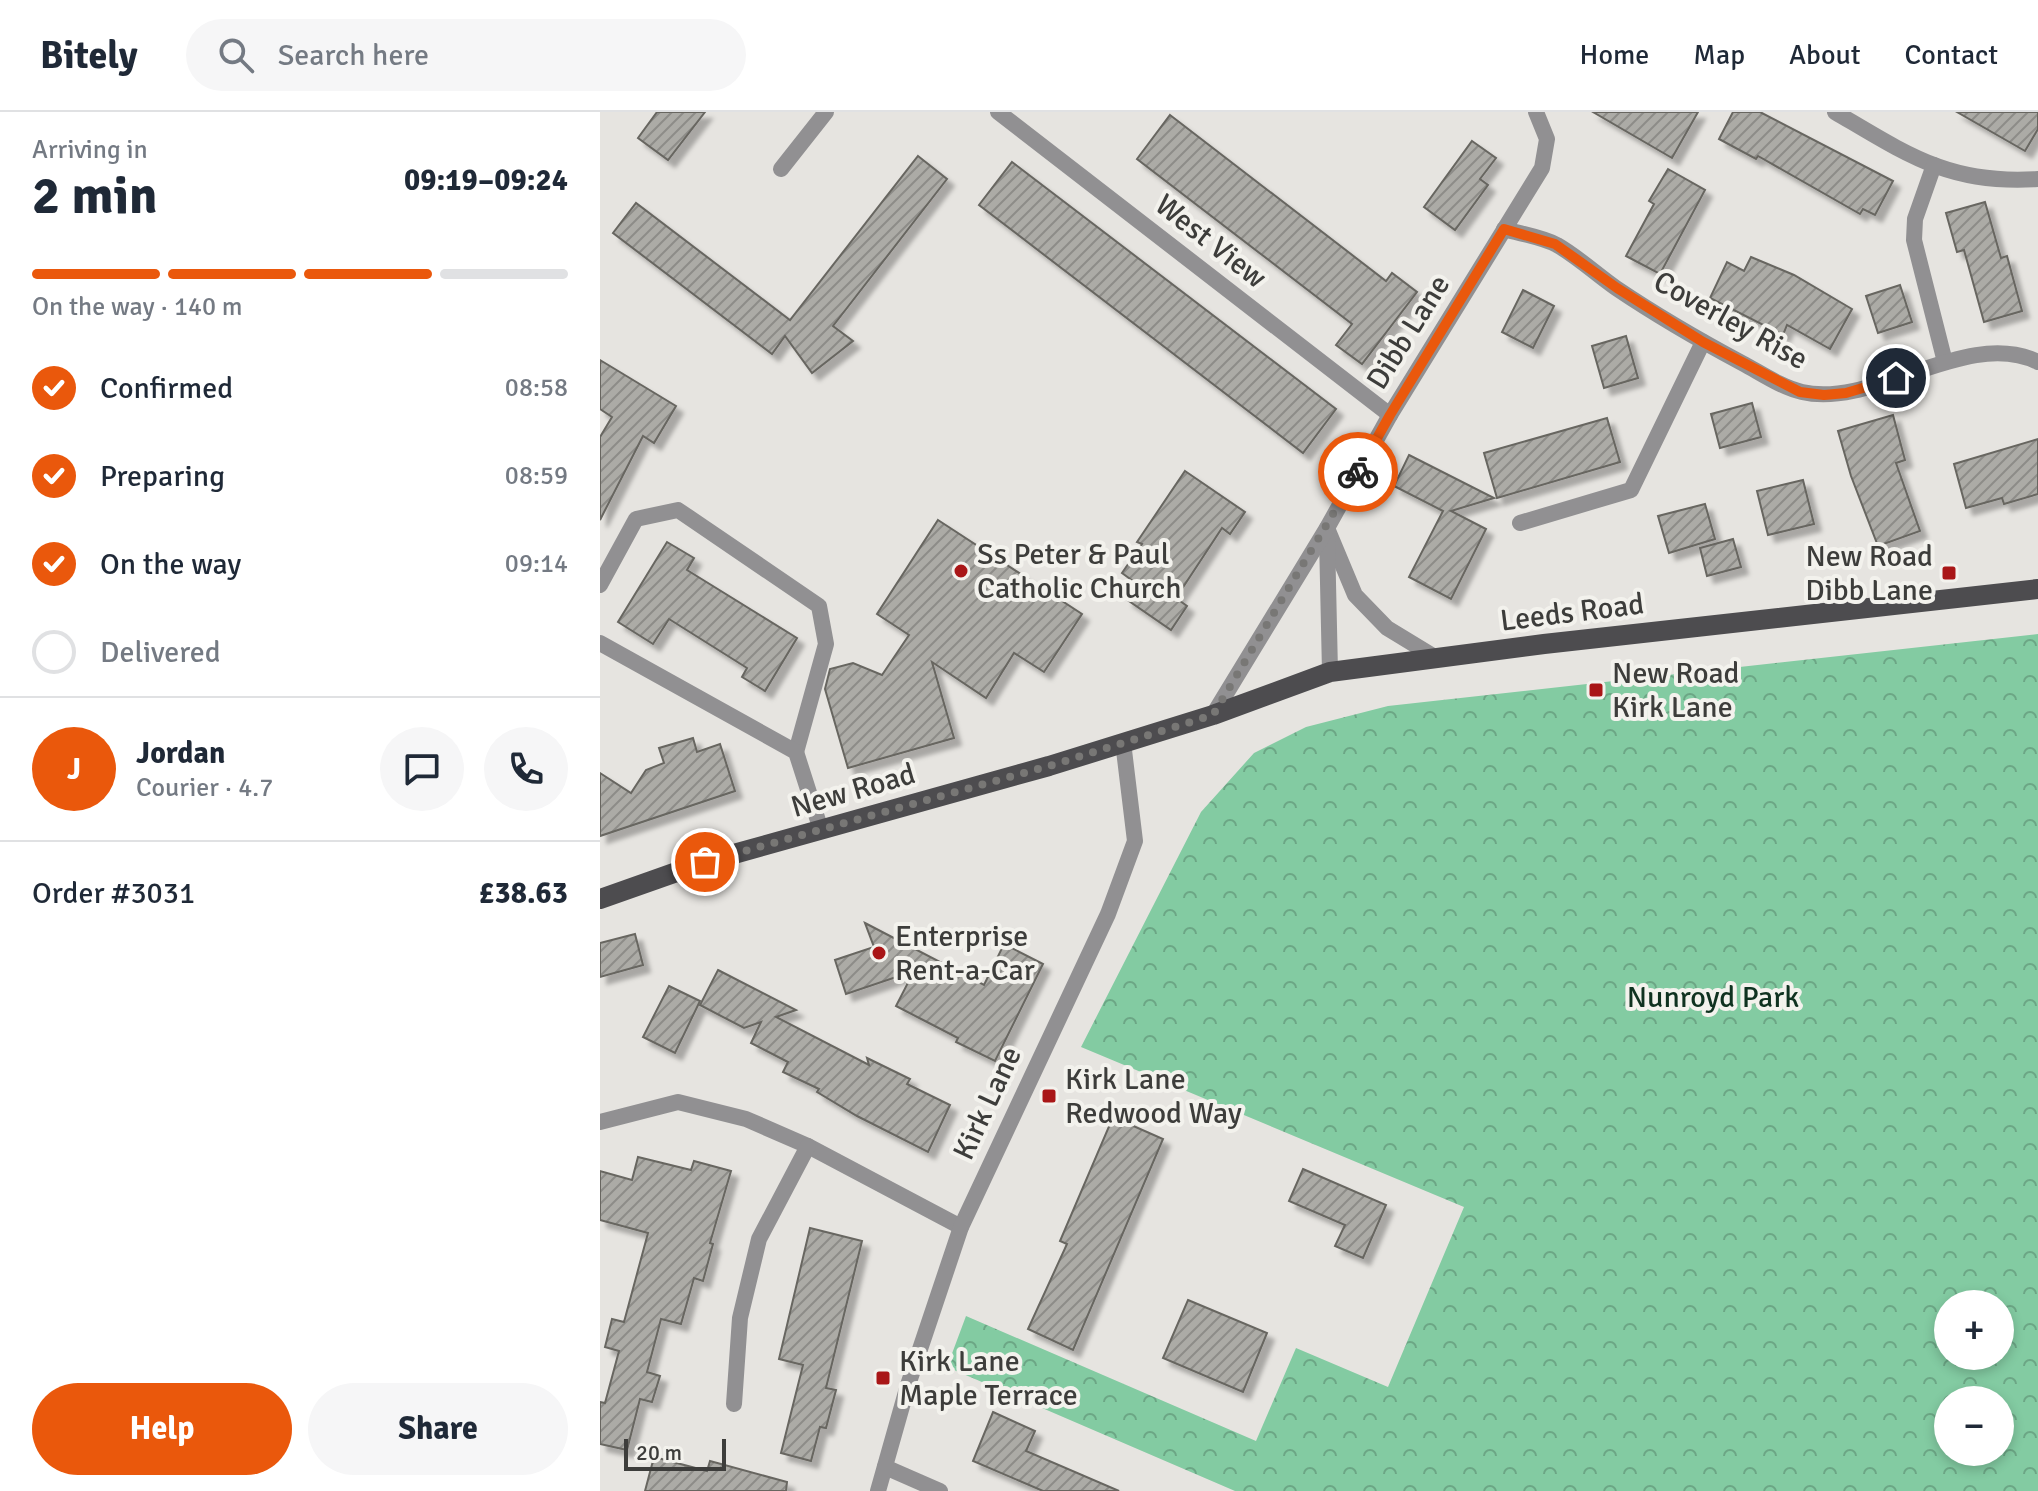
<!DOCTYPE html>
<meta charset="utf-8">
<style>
body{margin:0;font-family:Signika,sans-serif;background:#f6f6f7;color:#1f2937;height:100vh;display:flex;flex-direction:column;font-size:30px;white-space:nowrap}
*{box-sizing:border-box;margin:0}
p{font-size:26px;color:#747a83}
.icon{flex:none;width:44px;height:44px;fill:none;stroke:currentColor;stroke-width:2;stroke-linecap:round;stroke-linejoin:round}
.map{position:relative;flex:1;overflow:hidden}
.side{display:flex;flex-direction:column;background:#fff;width:600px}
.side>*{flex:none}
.tools{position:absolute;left:1334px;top:1178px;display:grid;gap:16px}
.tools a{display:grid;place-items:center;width:80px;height:80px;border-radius:50%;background:#fff;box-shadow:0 4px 12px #0003;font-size:40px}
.scale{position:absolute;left:24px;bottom:20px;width:102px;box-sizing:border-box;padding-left:8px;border:4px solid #3d3d3b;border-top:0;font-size:22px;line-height:28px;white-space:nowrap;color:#3d3d3b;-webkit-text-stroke:6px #f3f2ed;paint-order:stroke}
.pin{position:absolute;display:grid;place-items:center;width:68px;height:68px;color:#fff;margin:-34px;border:4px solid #fff;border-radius:50%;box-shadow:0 2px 8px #0007}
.courier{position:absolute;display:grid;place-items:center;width:80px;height:80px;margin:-40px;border:6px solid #ea580c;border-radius:50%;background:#fff;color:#222;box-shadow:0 2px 10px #0007}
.summary em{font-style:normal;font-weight:700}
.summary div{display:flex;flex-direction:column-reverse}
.summary{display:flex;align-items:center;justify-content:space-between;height:136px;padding:0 32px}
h1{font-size:52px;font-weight:700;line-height:60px}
.bar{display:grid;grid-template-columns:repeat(4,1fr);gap:12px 8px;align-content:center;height:96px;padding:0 32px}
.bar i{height:10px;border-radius:6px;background:#e0e1e3}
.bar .current{background:#ea580c}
.bar p{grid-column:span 4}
.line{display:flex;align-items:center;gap:20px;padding:0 32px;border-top:2px solid #e0e1e3}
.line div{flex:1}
.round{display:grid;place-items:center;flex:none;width:84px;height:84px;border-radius:42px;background:#f6f6f7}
ol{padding:0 32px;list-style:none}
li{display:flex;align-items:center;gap:24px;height:88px}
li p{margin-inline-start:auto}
li .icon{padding:8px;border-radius:50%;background:#ea580c;color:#fff;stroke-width:4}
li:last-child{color:#747a83}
li i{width:44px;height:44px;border:4px solid #e0e1e3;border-radius:50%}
.button{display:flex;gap:16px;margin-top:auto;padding:16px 32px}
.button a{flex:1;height:92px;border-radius:48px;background:#ea580c;color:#fff;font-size:32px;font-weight:700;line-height:92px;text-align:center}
.button a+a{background:#f6f6f7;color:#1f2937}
header{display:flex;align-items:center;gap:48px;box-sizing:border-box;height:112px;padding:0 40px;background:#fff;border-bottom:2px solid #e0e1e3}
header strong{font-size:38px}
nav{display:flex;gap:44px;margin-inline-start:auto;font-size:28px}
.search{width:560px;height:72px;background:#f6f6f7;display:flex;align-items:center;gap:20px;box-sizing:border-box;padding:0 28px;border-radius:44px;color:#747a83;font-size:30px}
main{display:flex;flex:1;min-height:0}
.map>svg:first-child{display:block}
.park{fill:url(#park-crowns);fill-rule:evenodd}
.building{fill:url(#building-hatch);stroke:#676661;stroke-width:2;filter:url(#shadow)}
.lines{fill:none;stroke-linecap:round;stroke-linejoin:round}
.minor{stroke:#919092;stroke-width:16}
.tertiary{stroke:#919092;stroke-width:16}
.primary{stroke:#4d4c4f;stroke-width:20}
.done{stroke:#787775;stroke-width:8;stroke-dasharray:0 14.4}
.route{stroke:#ea580c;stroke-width:10}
.poi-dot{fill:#a91617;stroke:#f3f2ed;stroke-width:3}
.labels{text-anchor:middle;stroke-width:8;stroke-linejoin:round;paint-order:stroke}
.street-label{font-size:30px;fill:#3d3d3b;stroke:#f3f2ed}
.poi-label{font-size:30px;fill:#3d3d3b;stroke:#f3f2ed;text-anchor:start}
.park-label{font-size:30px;fill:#0f3220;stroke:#f3f2ed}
</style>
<header>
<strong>Bitely</strong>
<div class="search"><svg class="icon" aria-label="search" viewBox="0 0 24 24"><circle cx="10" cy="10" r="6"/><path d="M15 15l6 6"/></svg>Search here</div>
<nav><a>Home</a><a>Map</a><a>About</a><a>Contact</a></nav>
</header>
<main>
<section class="side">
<div class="summary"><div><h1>2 min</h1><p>Arriving in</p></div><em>09:19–09:24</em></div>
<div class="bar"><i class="current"></i><i class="current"></i><i class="current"></i><i></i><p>On the way · 140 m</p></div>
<ol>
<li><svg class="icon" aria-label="check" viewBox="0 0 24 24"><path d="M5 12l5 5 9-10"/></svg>Confirmed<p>08:58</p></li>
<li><svg class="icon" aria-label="check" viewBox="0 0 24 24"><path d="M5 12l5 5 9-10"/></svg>Preparing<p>08:59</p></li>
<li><svg class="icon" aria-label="check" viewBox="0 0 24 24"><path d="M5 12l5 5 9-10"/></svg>On the way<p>09:14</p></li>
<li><i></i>Delivered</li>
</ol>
<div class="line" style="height:144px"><b class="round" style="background:#ea580c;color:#fff">J</b><div><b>Jordan</b><p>Courier · 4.7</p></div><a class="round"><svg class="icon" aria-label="chat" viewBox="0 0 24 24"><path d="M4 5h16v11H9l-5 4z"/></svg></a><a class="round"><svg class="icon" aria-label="phone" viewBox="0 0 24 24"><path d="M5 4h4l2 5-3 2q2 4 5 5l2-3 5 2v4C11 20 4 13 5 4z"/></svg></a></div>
<div class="line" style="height:104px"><div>Order #3031</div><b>£38.63</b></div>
<div class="button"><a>Help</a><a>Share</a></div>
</section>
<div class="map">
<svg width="1438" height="1379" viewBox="0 0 1438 1379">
<defs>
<pattern id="park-crowns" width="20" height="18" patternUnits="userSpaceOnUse" patternTransform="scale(2)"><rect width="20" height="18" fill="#83cba2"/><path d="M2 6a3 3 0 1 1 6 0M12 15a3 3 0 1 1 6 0" fill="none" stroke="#6ca685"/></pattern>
<pattern id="building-hatch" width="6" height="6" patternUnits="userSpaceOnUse" patternTransform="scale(2)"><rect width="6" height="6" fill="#acaba6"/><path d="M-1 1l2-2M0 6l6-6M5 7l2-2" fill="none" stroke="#8d8c88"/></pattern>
<filter id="shadow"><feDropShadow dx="7" dy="7" stdDeviation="2" flood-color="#0004"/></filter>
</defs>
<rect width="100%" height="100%" fill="#e6e4e0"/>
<!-- park -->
<path class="park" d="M1438 522V1379H635L347 1255 366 1204 656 1329 696 1236 788 1275 864 1095 481 935 601 700 654 641 706 615 788 594ZM1348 1192H1400V1244H1348ZM1348 1288H1400V1340H1348Z"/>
<!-- building -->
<g class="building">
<polygon points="57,0 105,0 68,48 38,26"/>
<polygon points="993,0 1098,0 1072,46"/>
<polygon points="1133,0 1160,0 1293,69 1275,103 1263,97 1260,102 1158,44 1156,47 1119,27"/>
<polygon points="1357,0 1438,0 1438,17 1425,39"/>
<polygon points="570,3 786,169 792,161 817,180 762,252 736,233 752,212 537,47"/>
<polygon points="872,29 896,46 880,67 888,73 855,118 824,95"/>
<polygon points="318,44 347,67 233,214 253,229 212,261 185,224 172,242 13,121 36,91 190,208"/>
<polygon points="412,50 736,297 703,341 379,93"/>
<polygon points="1068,57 1105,78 1060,162 1026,144 1054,92 1049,89"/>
<polygon points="1385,90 1401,146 1407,144 1422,199 1384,210 1364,138 1357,140 1346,101"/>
<polygon points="1151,145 1194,163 1252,197 1230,237 1187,213 1183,223 1110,186 1127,150 1144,159"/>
<polygon points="1300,173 1312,210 1278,221 1266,184"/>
<polygon points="923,178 954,194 933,236 902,220"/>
<polygon points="1026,224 1038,266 1004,276 992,234"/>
<polygon points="0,248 76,294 54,331 43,324 0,408 0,325 12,305 0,297"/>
<polygon points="1152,291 1161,325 1120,336 1111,302"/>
<polygon points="1293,303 1305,348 1296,351 1320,419 1278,434 1251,364 1238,319"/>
<polygon points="1007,306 1020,350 897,386 884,341"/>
<polygon points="1438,327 1438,382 1404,392 1402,386 1366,396 1354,352"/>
<polygon points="809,343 894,386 851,399 886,417 851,487 809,465 843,399 794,374"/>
<polygon points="585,359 645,400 630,422 622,416 576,486 587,494 571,518 526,487 537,472 522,461 542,432 537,430"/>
<polygon points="1203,368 1214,412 1168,423 1157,379"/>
<polygon points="1105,392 1115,427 1069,441 1058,404"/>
<polygon points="338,408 482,502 444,560 414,541 386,586 332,550 354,626 248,656 225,577 230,557 253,551 282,563 309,523 277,502"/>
<polygon points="1133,427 1141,455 1107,464 1100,436"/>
<polygon points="67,430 94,446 87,458 197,526 165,579 142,565 147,556 69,507 53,532 18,510"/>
<polygon points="93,626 97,640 120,632 135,679 0,724 0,661 31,681 46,658 64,651 59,636"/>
<polygon points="265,811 384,873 404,832 443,852 395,949 356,930 358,926 296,894 314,859 246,882 235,848 274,835"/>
<polygon points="35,822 43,853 0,865 0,831"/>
<polygon points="118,858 196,898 176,905 269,953 267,946 310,967 307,972 350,993 328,1040 257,1004 217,980 219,977 183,960 188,950 151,931 161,910 144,916 100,893"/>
<polygon points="69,874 100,889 75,941 43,925"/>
<polygon points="513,1005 563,1027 473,1238 428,1217 467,1132 460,1129"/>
<polygon points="38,1045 91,1058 94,1049 131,1059 110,1131 113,1132 103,1169 94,1166 81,1212 61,1207 47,1260 60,1264 52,1290 40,1287 27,1338 0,1332 0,1290 5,1291 19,1239 5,1235 12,1207 24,1210 48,1121 0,1108 0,1059 32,1068"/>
<polygon points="703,1057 786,1093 763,1146 735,1134 745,1113 689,1089"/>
<polygon points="210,1116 262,1129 226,1276 236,1278 226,1316 220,1315 211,1349 181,1341 203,1253 179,1247"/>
<polygon points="588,1188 667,1221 643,1280 563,1246"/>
<polygon points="393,1300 435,1319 426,1339 519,1379 443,1379 373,1349"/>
<polygon points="54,1345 107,1359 110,1349 187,1370 186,1379 45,1379"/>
</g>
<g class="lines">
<!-- minor -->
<g class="minor">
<polyline points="398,0 790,303"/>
<path d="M1235 0C1308 43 1350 73 1438 67"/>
<polyline points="1334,53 1315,107 1314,128 1345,250"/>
<polyline points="181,57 226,0"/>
<path d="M904 117C921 122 942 125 957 133 978 145 996 162 1016 176 1056 203 1099 228 1142 251 1161 261 1181 275 1202 280 1274 297 1367 215 1438 250"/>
<polyline points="920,411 1031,378 1103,230"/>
<polyline points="727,416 755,483 787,516 838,547"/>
<polyline points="727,426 730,560"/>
<polyline points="0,473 36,407 78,398 219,494 226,532 196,640"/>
<polyline points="0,531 196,640 221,718"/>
<polyline points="613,603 727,416 790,303 942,56 947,27 936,0"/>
<polyline points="0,1010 78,990 146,1007 208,1034 361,1115"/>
<polyline points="134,1292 140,1206 159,1127 208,1034"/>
<polyline points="285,1355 340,1379"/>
</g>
<!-- tertiary -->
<polyline class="tertiary" points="278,1379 308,1273 361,1115 508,802 535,729 523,630"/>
<!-- primary -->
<polyline class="primary" points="0,787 105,750 449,654 613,603 730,560 944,532 1438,477"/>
</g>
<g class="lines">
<!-- done -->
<polyline class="done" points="105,750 449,654 613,603 758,360"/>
<!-- route -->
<polyline class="route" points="758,360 790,303 904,117 955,132 1017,176 1103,230 1200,280 1224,283 1246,281 1296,266"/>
</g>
<!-- markers -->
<g class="poi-dot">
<circle cx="361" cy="459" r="8"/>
<rect x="1341" y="453" width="16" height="16" rx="4"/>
<rect x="988" y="570" width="16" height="16" rx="4"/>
<circle cx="279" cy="841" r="8"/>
<rect x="441" y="976" width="16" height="16" rx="4"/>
<rect x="275" y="1258" width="16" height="16" rx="4"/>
</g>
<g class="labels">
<!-- street labels -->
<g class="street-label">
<text transform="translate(611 129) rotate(38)" y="10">West View</text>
<text transform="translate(1131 208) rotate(29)" y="10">Coverley Rise</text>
<text transform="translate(808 220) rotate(-58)" y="10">Dibb Lane</text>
<text transform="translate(972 500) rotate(-7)" y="10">Leeds Road</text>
<text transform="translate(253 678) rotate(-16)" y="10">New Road</text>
<text transform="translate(387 991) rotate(-65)" y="10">Kirk Lane</text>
</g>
<!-- poi labels -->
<g class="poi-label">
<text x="377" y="452">Ss Peter &amp; Paul<tspan x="377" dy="34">Catholic Church</tspan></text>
<text x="1333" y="454" text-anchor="end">New Road<tspan x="1333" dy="34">Dibb Lane</tspan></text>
<text x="1012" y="571">New Road<tspan x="1012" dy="34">Kirk Lane</tspan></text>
<text x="295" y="834">Enterprise<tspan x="295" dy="34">Rent-a-Car</tspan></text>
<text x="465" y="977">Kirk Lane<tspan x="465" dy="34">Redwood Way</tspan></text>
<text x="299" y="1259">Kirk Lane<tspan x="299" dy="34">Maple Terrace</tspan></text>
</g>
<!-- park labels -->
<g class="park-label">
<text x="1113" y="895">Nunroyd Park</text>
</g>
</g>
</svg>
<div class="tools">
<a>+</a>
<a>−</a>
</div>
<div class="scale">20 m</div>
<div class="pin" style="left:105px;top:750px;background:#ea580c"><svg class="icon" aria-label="bag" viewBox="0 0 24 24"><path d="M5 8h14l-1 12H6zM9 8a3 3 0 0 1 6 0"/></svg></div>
<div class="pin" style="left:1296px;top:266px;background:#1f2937"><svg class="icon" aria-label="home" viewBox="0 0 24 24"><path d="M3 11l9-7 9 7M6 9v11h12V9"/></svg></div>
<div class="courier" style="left:758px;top:360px"><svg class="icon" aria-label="bike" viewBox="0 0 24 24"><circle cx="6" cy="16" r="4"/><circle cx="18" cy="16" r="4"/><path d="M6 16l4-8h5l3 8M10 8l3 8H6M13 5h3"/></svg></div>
</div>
</main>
